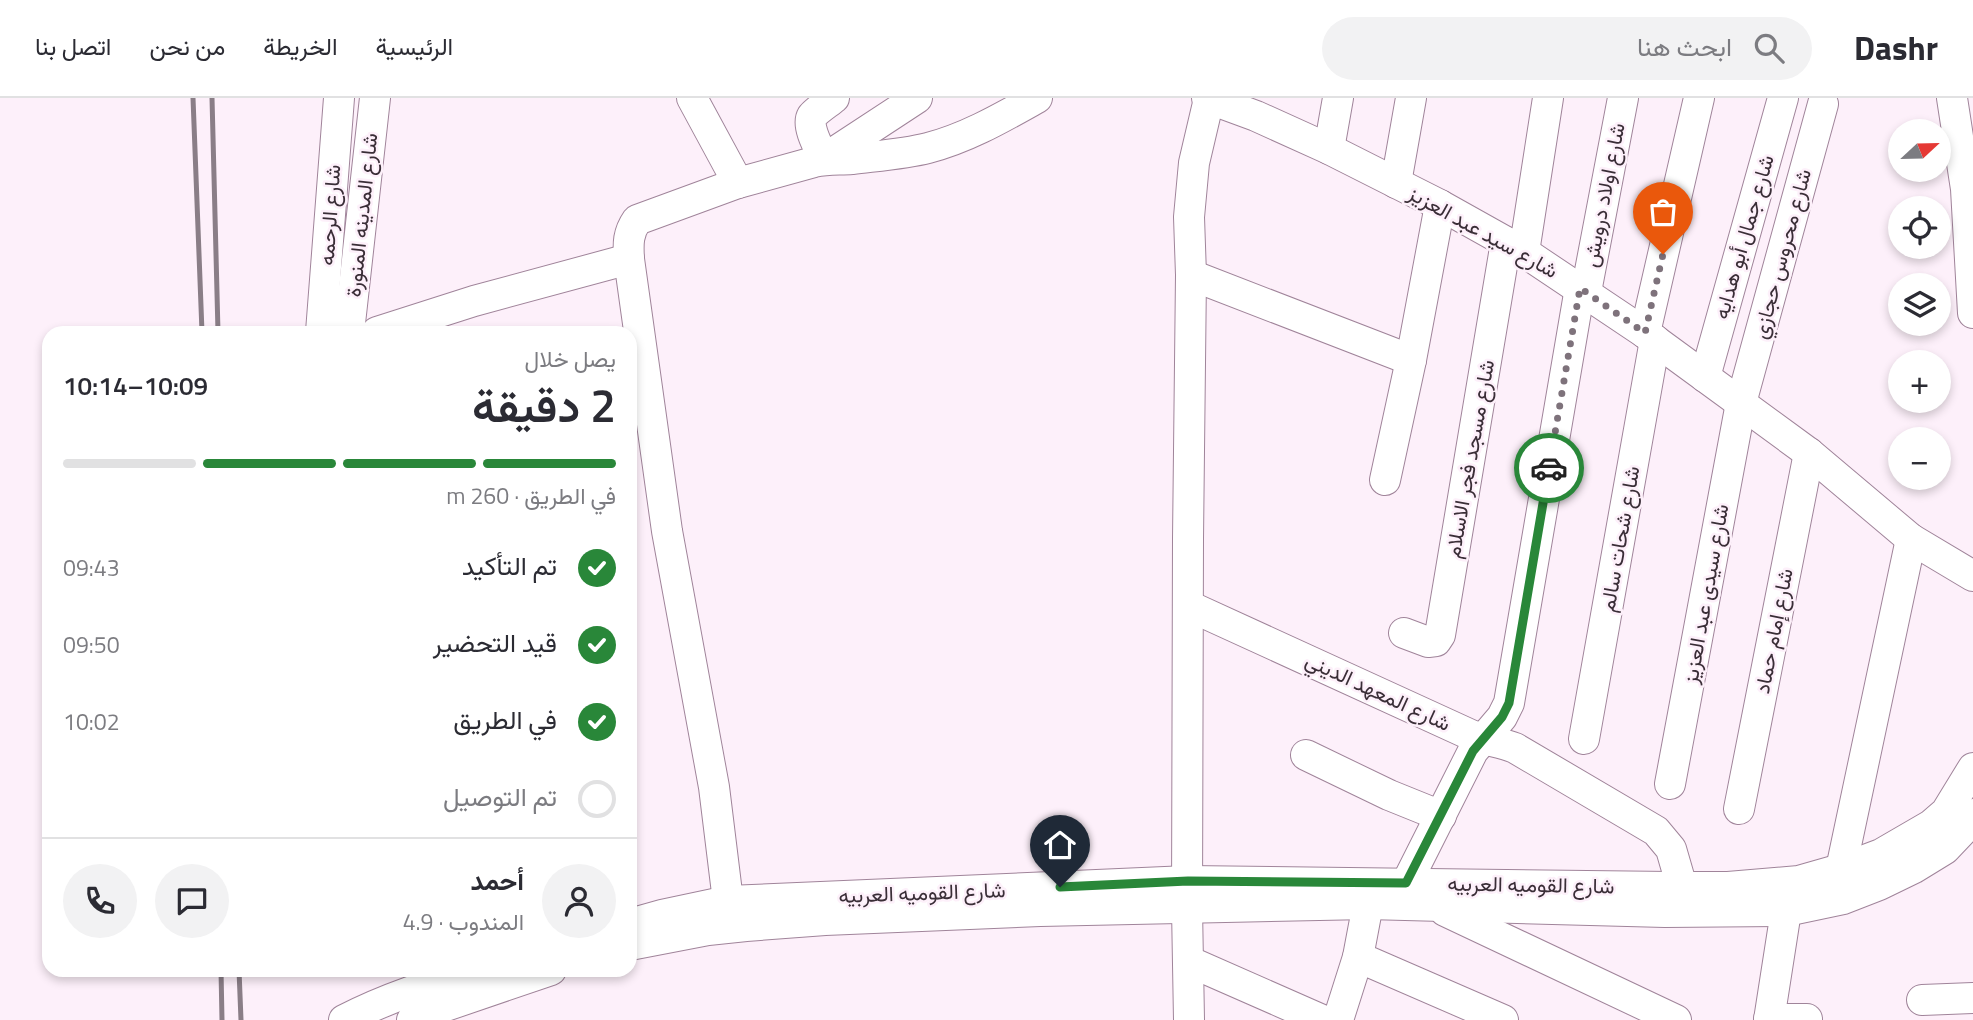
<!DOCTYPE html>
<html lang="ar">
<meta charset="utf-8">
<style>
body{margin:0;font-family:"Titillium Web",Vazirmatn,sans-serif;background:#f2f2f3;color:#2b2b33;direction:rtl;height:100vh;display:flex;flex-direction:column;font-size:26px;white-space:nowrap}
*{box-sizing:border-box;margin:0}
p{font-size:23px;color:#7c7c81}
.icon{flex:none;width:38px;height:38px;fill:none;stroke:currentColor;stroke-width:2;stroke-linecap:round;stroke-linejoin:round}
.map{position:relative;flex:1;overflow:hidden;direction:ltr}
.side{position:absolute;left:42px;top:228px;width:595px;height:651px;display:flex;flex-direction:column;background:#fff;border-radius:21px;box-shadow:0 4px 10px #0003;direction:rtl}
.side>*{flex:none}
.needle{width:46px;rotate:68deg}
.controls{position:absolute;left:1888px;top:21px;display:grid;gap:14px}
.controls a{display:grid;place-items:center;width:63px;height:63px;border-radius:50%;background:#fff;box-shadow:0 4px 10px #0003;font-size:35px}
.pin{position:absolute;display:grid;place-items:center;width:60px;height:60px;color:#fff;margin:-72px -30px;border-radius:50% 50% 50% 0;rotate:-45deg;box-shadow:0 0 7px #0007}
.pin .icon{rotate:45deg}
.courier{position:absolute;display:grid;place-items:center;width:70px;height:70px;margin:-35px;border:5px solid #298739;border-radius:50%;background:#fff;color:#222;box-shadow:0 2px 9px #0007}
.overview em{font-style:normal;font-weight:600}
.overview div{display:flex;flex-direction:column-reverse}
.overview{display:flex;align-items:center;justify-content:space-between;height:119px;padding:0 21px}
h1{font-size:46px;font-weight:600;line-height:52px}
.bar{display:grid;grid-template-columns:repeat(4,1fr);gap:10px 7px;align-content:center;height:84px;padding:0 21px}
.bar i{height:9px;border-radius:5px;background:#e1e1e2}
.bar .on{background:#298739}
.bar p{grid-column:span 4}
.line{display:flex;align-items:center;gap:18px;padding:0 21px;border-top:2px solid #e1e1e2}
.line div{flex:1}
.round{display:grid;place-items:center;flex:none;width:74px;height:74px;border-radius:37px;background:#f2f2f3}
ol{padding:0 21px;list-style:none}
li{display:flex;align-items:center;gap:21px;height:77px}
li p{margin-inline-start:auto}
li .icon{padding:7px;border-radius:50%;background:#298739;color:#fff;stroke-width:4}
li:last-child{color:#7c7c81}
li i{width:38px;height:38px;border:4px solid #e1e1e2;border-radius:50%}
header{display:flex;align-items:center;gap:42px;box-sizing:border-box;height:98px;padding:0 35px;background:#fff;border-bottom:2px solid #e1e1e2}
header strong{font-size:33px}
nav{display:flex;gap:38px;margin-inline-start:auto;font-size:24px}
.search{width:490px;height:63px;background:#f2f2f3;display:flex;align-items:center;gap:18px;box-sizing:border-box;padding:0 24px;border-radius:38px;color:#7c7c81;font-size:26px}
.map>svg:first-child{display:block}
.lines{fill:none;stroke-linecap:round;stroke-linejoin:round}
.minor-casing{stroke:#a0849a;stroke-width:32}
.minor{stroke:#fff;stroke-width:30}
.rail{stroke:#8a7e87;stroke-width:5}
.done{stroke:#7e727b;stroke-width:7;stroke-dasharray:0 12.6}
.route{stroke:#298739;stroke-width:9}
.labels{text-anchor:middle;stroke-width:5;stroke-linejoin:round;paint-order:stroke}
.street-label{font-size:21px;fill:#3a2e37;stroke:#fdf0fa}
</style>
<header>
<strong>Dashr</strong>
<div class="search"><svg class="icon" aria-label="search" viewBox="0 0 24 24"><circle cx="10" cy="10" r="6"/><path d="M15 15l6 6"/></svg>ابحث هنا</div>
<nav><a>الرئيسية</a><a>الخريطة</a><a>من نحن</a><a>اتصل بنا</a></nav>
</header>
<div class="map">
<svg width="1973" height="922" viewBox="0 0 1973 922">
<rect width="100%" height="100%" fill="#fdf0fa"/>
<g class="lines">
<defs>
<g id="minor">
<polyline points="692,0 738,85"/>
<path d="M834 0C828 5 817 12 812 18 806 28 820 52 824 61L917 0"/>
<polyline points="1207,0 1256,18 1329,51 1440,107 1524,154 1645,235 1809,355 1911,441 1973,478"/>
<polyline points="1952,0 1966,91 1973,215"/>
<polyline points="1329,51 1338,0"/>
<polyline points="1396,85 1411,0"/>
<polyline points="1524,154 1548,0"/>
<polyline points="1191,177 1411,262"/>
<polyline points="1586,194 1623,0"/>
<polyline points="321,234 339,0"/>
<polyline points="349,234 375,0"/>
<polyline points="377,234 474,203 629,161"/>
<polyline points="1645,235 1699,0"/>
<polyline points="1705,279 1783,0"/>
<polyline points="1385,382 1411,262 1440,107"/>
<path d="M1189 508 1471 637C1486 643 1500 644 1515 650L1656 733 1671 751 1682 789"/>
<polyline points="1404,535 1428,544 1436,543 1440,537 1506,144"/>
<polyline points="1584,641 1655,242"/>
<polyline points="1306,657 1389,697 1441,718"/>
<polyline points="1670,686 1741,305 1823,6"/>
<polyline points="1739,711 1809,355"/>
<polyline points="1841,771 1911,441"/>
<polyline points="1399,800 1473,653 1502,619 1509,605 1580,190"/>
<path d="M728 803 714 689 667 433 629 161C628 145 628 135 637 122L738 85 814 64C827 61 839 62 852 61 876 58 905 56 928 50 967 40 1003 19 1037 0"/>
<polyline points="1368,806 1358,859 1503,922"/>
<polyline points="1445,813 1676,922"/>
<polyline points="630,826 662,817 728,803 1188,783 1671,789 1728,789 1799,783 1841,771 1881,756 1931,727 1946,714 1973,670"/>
<polyline points="630,847 708,832 746,828 825,822 1040,813 1368,806 1665,814 1786,813 1843,801 1879,787 1914,770 1945,751 1963,732 1973,716"/>
<polyline points="1188,863 1322,922"/>
<polyline points="1922,902 1973,900"/>
<polyline points="1769,921 1807,921"/>
<path d="M344 922C386 900 431 886 477 872"/>
<polyline points="412,922 431,913 551,872"/>
<polyline points="1189,922 1187,810 1188,441 1191,177 1189,119 1194,65 1209,1"/>
<polyline points="1338,922 1358,859"/>
<polyline points="1769,922 1786,813"/>
</g>
</defs>
<!-- minor casing -->
<use href="#minor" class="minor-casing"/>
<!-- minor -->
<use href="#minor" class="minor"/>
<!-- rail -->
<g class="rail">
<polyline points="193,0 202,234"/>
<polyline points="212,0 218,234"/>
<polyline points="221,872 222,922"/>
<polyline points="239,872 241,922"/>
</g>
</g>
<g class="lines">
<!-- done -->
<polyline class="done" points="1549,370 1580,190 1645,235 1663,156"/>
<!-- route -->
<polyline class="route" points="1060,789 1188,783 1406,785 1473,653 1502,619 1509,605 1549,370"/>
</g>
<g class="labels">
<!-- street labels -->
<g class="street-label">
<text transform="translate(1604 97) rotate(-79)" y="7">شارع اولاد درويش</text>
<text transform="translate(330 117) rotate(-86)" y="7">شارع الرحمه</text>
<text transform="translate(362 117) rotate(-84)" y="7">شارع المدينه المنورة</text>
<text transform="translate(1483 134) rotate(29)" y="7">شارع سيد عبد العزيز</text>
<text transform="translate(1744 139) rotate(-74)" y="7">شارع جمال أبو هدايه</text>
<text transform="translate(1782 156) rotate(-75)" y="7">شارع محروس حجازي</text>
<text transform="translate(1470 361) rotate(-80)" y="7">شارع مسجد فجر الاسلام</text>
<text transform="translate(1620 441) rotate(-80)" y="7">شارع شحات سالم</text>
<text transform="translate(1706 496) rotate(-80)" y="7">شارع سيدى عبد العزيز</text>
<text transform="translate(1774 533) rotate(-79)" y="7">شارع إمام حماد</text>
<text transform="translate(1378 594) rotate(25)" y="7">شارع المعهد الديني</text>
<text transform="translate(1531 787) rotate(1)" y="7">شارع القوميه العربيه</text>
<text transform="translate(922 795) rotate(-2)" y="7">شارع القوميه العربيه</text>
</g>
</g>
</svg>
<div class="controls">
<a><svg class="needle" viewBox="-14 -14 28 28"><path d="M0-13l5 13h-10z" fill="#e53935"/><path d="M0 13l5-13h-10z" fill="#7c7c81"/></svg></a>
<a><svg class="icon" aria-label="locate" viewBox="0 0 24 24"><circle cx="12" cy="12" r="6"/><path d="M12 2v4M12 18v4M2 12h4M18 12h4"/></svg></a>
<a><svg class="icon" aria-label="layers" viewBox="0 0 24 24"><path d="M12 4l9 5-9 5-9-5zM3 14l9 5 9-5"/></svg></a>
<a>+</a>
<a>−</a>
</div>
<div class="pin" style="left:1663px;top:156px;background:#ea580c"><svg class="icon" aria-label="bag" viewBox="0 0 24 24"><path d="M5 8h14l-1 12H6zM9 8a3 3 0 0 1 6 0"/></svg></div>
<div class="pin" style="left:1060px;top:789px;background:#1f2937"><svg class="icon" aria-label="home" viewBox="0 0 24 24"><path d="M3 11l9-7 9 7M6 9v11h12V9"/></svg></div>
<div class="courier" style="left:1549px;top:370px"><svg class="icon" aria-label="car" viewBox="0 0 24 24"><path d="M5 17H2v-5l4-1 3-4h7l3 4 3 1v5h-3M9 17h6M6 11h13"/><circle cx="7" cy="17" r="2"/><circle cx="17" cy="17" r="2"/></svg></div>
<section class="side">
<div class="overview"><div><h1>2 دقيقة</h1><p>يصل خلال</p></div><em>10:09–10:14</em></div>
<div class="bar"><i class="on"></i><i class="on"></i><i class="on"></i><i></i><p>في الطريق · 260 m</p></div>
<ol>
<li><svg class="icon" aria-label="check" viewBox="0 0 24 24"><path d="M5 12l5 5 9-10"/></svg>تم التأكيد<p>09:43</p></li>
<li><svg class="icon" aria-label="check" viewBox="0 0 24 24"><path d="M5 12l5 5 9-10"/></svg>قيد التحضير<p>09:50</p></li>
<li><svg class="icon" aria-label="check" viewBox="0 0 24 24"><path d="M5 12l5 5 9-10"/></svg>في الطريق<p>10:02</p></li>
<li><i></i>تم التوصيل</li>
</ol>
<div class="line" style="height:126px"><a class="round"><svg class="icon" aria-label="person" viewBox="0 0 24 24"><circle cx="12" cy="8" r="4"/><path d="M4 21q1-7 8-7t8 7"/></svg></a><div><b>أحمد</b><p>المندوب · 4.9</p></div><a class="round"><svg class="icon" aria-label="chat" viewBox="0 0 24 24"><path d="M4 5h16v11H9l-5 4z"/></svg></a><a class="round"><svg class="icon" aria-label="phone" viewBox="0 0 24 24"><path d="M5 4h4l2 5-3 2q2 4 5 5l2-3 5 2v4C11 20 4 13 5 4z"/></svg></a></div>
</section>
</div>
